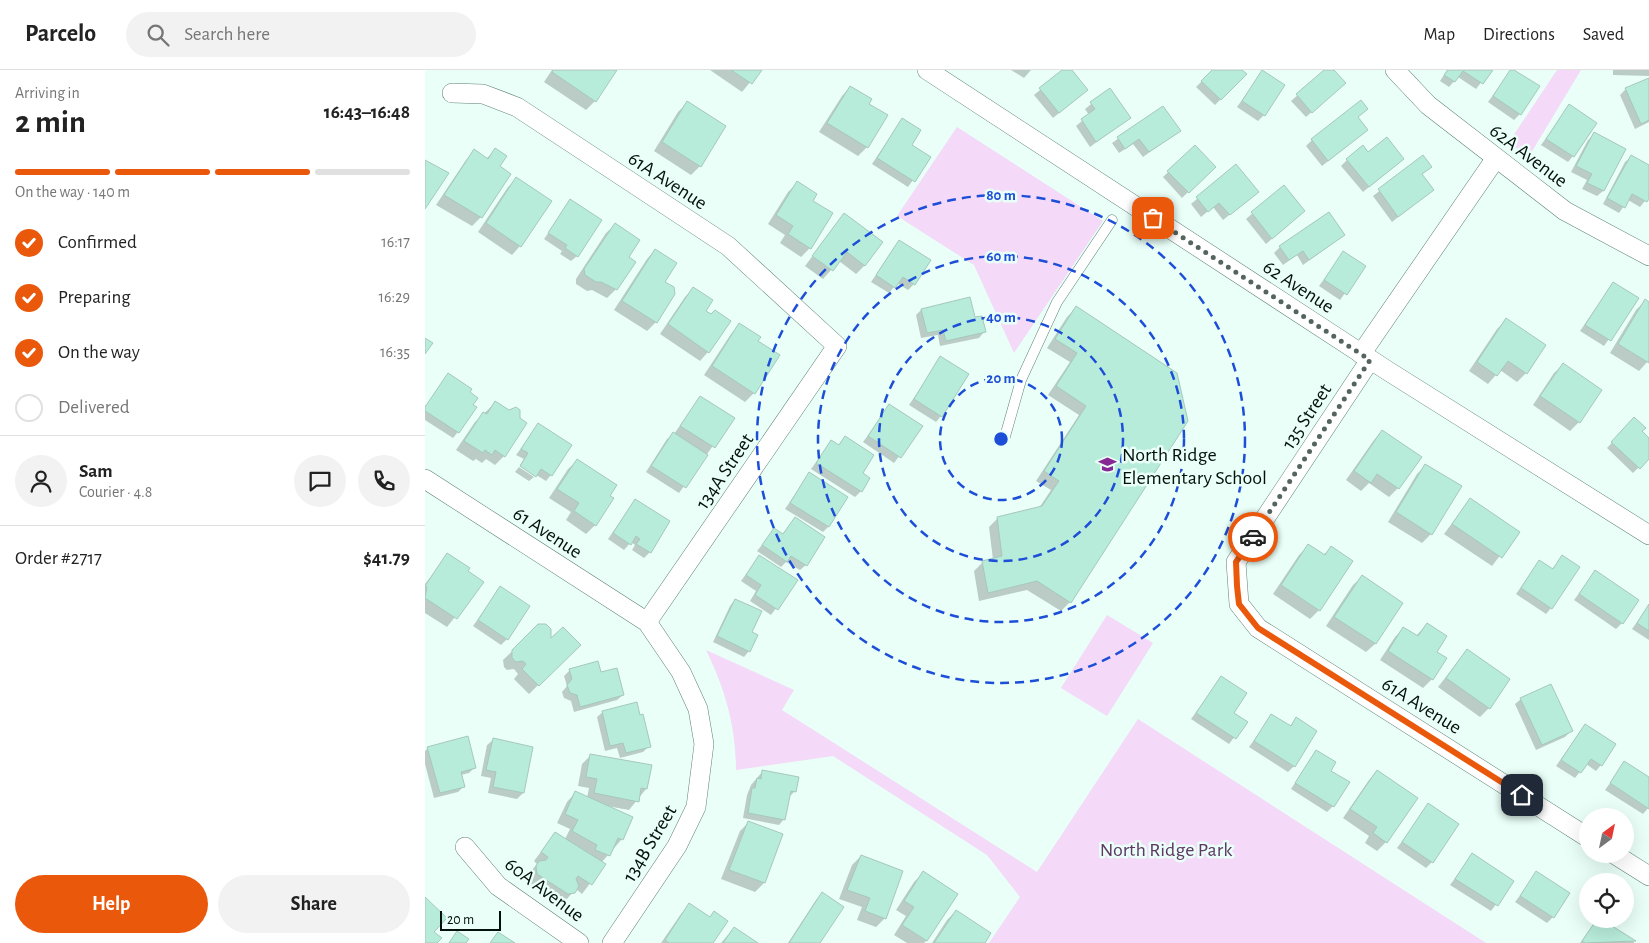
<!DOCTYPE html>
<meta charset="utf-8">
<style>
body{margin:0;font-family:"Alegreya Sans",sans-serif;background:#f2f2f2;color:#222;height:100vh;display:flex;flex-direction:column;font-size:19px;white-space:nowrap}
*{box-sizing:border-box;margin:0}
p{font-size:16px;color:#767676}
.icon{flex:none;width:28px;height:28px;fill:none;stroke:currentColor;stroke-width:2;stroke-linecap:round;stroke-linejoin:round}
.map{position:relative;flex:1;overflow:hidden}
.sheet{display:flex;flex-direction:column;background:#fff;width:425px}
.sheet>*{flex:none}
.needle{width:32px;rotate:33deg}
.controls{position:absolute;left:1154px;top:738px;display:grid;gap:10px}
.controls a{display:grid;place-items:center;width:55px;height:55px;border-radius:50%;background:#fff;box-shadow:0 5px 20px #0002;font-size:25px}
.scale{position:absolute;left:15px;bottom:12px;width:61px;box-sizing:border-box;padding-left:5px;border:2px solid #04100c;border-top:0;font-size:14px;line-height:18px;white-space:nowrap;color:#04100c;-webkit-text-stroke:4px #e9fff7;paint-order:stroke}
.pin{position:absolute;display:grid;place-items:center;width:42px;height:42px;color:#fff;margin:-21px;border-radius:10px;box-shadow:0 2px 8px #0006}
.courier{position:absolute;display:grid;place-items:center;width:50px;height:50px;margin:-25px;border:4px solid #ea580c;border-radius:50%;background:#fff;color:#222;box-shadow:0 1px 6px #0007}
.head em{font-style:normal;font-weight:700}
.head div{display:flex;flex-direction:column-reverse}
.head{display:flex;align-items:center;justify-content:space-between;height:85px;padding:0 15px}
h1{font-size:32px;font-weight:700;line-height:38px}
.bar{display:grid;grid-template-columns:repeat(4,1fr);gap:8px 5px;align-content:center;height:60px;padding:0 15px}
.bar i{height:6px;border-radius:4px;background:#e0e0e0}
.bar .active{background:#ea580c}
.bar p{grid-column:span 4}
.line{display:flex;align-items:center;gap:12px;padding:0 15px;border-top:1px solid #e0e0e0}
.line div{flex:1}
.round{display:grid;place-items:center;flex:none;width:52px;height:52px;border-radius:26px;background:#f2f2f2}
ol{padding:0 15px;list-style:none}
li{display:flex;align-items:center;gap:15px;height:55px}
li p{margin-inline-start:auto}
li .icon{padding:5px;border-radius:50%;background:#ea580c;color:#fff;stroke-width:4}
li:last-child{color:#767676}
li i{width:28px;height:28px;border:2px solid #e0e0e0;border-radius:50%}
.button{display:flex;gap:10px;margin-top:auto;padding:10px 15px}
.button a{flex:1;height:58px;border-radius:30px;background:#ea580c;color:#fff;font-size:20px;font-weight:700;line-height:58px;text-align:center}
.button a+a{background:#f2f2f2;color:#222}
header{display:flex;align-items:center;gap:30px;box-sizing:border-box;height:70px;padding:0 25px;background:#fff;border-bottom:1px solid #e0e0e0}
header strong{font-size:24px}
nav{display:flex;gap:28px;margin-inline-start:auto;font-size:18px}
.search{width:350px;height:45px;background:#f2f2f2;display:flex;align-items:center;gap:12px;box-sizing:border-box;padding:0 18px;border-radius:28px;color:#767676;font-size:19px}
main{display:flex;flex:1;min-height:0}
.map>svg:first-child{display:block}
.green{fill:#f4d9f8}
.shadow{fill:#0003}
.building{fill:#b8ecda;stroke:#a6c8bc}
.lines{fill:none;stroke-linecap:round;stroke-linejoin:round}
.lane-casing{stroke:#618277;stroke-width:11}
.street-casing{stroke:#618277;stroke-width:20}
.lane{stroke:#fff;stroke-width:10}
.street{stroke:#fff;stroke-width:19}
.done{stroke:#54645e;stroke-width:5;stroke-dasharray:0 9}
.route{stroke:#ea580c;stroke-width:6}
.ring{fill:none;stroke:#1d4ed8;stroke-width:2.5;stroke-dasharray:9 6}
.labels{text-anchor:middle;stroke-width:5;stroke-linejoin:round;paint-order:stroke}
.street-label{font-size:20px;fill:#04100c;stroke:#e9fff7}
.poi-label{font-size:20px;fill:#04100c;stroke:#e9fff7;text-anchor:start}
.park-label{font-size:20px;fill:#5f3765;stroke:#e9fff7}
.centre{fill:#1d4ed8;stroke:#e9fff7;stroke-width:2.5}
.ring-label{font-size:15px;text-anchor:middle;font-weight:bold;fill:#1d4ed8;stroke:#e9fff7;stroke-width:5;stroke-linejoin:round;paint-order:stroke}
</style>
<header>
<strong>Parcelo</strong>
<div class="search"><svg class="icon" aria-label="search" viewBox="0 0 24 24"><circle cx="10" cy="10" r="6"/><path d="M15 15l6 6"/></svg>Search here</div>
<nav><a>Map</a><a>Directions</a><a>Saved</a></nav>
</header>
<main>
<section class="sheet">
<div class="head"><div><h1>2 min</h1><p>Arriving in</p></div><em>16:43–16:48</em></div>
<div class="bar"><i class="active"></i><i class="active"></i><i class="active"></i><i></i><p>On the way · 140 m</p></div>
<ol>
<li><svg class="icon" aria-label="check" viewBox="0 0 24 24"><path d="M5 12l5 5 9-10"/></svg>Confirmed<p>16:17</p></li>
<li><svg class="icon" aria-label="check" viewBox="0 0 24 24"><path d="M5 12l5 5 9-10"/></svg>Preparing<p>16:29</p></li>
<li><svg class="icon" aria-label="check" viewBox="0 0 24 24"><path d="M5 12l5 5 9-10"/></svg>On the way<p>16:35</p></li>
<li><i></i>Delivered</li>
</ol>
<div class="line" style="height:90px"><a class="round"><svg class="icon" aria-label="person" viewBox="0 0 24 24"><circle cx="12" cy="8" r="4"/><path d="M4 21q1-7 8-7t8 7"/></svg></a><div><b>Sam</b><p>Courier · 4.8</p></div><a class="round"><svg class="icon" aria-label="chat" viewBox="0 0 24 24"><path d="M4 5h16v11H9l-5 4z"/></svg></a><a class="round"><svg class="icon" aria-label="phone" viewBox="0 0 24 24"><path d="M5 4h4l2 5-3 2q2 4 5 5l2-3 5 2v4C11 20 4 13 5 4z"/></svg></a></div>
<div class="line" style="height:65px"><div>Order #2717</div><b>$41.79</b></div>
<div class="button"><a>Help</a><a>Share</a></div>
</section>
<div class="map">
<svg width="1224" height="873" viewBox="0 0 1224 873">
<rect width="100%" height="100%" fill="#e9fff7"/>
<!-- green -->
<g class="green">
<polygon points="1132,0 1156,0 1103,88 1084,72"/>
<polygon points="532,57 678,151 589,283 549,195 472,146"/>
<polygon points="682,545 728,573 682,646 636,618"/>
<path d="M281 580 369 620 357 640 612 802 713 649 1061 873H564L595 827 562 785 408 686 311 700C311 656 300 619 281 580Z"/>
</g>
<!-- shadow -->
<g class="shadow">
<polygon points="127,0 190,0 170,31 161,40 119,12"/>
<polygon points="285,0 335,0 317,22"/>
<polygon points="586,0 606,0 599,8"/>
<polygon points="639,0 646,0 662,20 628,48 609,25"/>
<polygon points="788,0 815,0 820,4 790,35 771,17"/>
<polygon points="901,0 908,0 913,19 881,47 866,31"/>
<polygon points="1022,0 1066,0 1051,19 1033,7 1024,17 1015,11"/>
<polygon points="1086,0 1095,44 1089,50 1063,32"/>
<polygon points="1188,0 1224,0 1224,6 1188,5"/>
<polygon points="837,2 839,45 833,51 812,37"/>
<polygon points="1224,9 1224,52 1210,59 1195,25 1201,19"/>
<polygon points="425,17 442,34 461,46 442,77 433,86 394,62 417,26"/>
<polygon points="685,19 704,48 665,77 651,56 664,45 660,39"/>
<polygon points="262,33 275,96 266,105 229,81 253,42"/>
<polygon points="1144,36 1148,86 1143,92 1116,75"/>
<polygon points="738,37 754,61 718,87 708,74 694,83 687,73"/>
<polygon points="932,48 936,65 897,96 881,76 887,70"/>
<polygon points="477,49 486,75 504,87 483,117 447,94"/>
<polygon points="1169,64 1199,80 1178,121 1172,126 1157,119 1162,110 1146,102 1163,70"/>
<polygon points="770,76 789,97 757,128 738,107"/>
<polygon points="70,80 73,97 56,147 47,156 11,135 41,90 50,81 61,89"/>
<polygon points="943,84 972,94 938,122 916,96 922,90"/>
<polygon points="998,87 1005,97 996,105 1007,120 967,152 948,126"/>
<polygon points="1206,87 1224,96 1224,126 1215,137 1203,130 1194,143 1178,134 1200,92"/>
<polygon points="811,96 826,128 798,150 788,137 776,147 766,134"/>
<polygon points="92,109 95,176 87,185 53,162 83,117"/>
<polygon points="372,113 386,131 385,178 376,187 355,173 360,165 343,154 363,122"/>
<polygon points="858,117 879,141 841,174 821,149"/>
<polygon points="146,131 152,186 146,191 135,184 137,181 119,169"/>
<polygon points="419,144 440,195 431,204 414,191 398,209 380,196"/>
<polygon points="190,155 202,187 191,219 182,228 167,220 162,221 151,214 151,209 181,163"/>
<polygon points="919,165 878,195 872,185 858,195 849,183 855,177"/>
<polygon points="474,171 489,214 483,220 472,213 464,223 446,212"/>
<polygon points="230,180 239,212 231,252 222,261 189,240 222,189"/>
<polygon points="918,183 939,197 915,230 894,216"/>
<polygon points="1188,213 1212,229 1179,276 1155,261"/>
<polygon points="269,218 279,241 283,282 275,291 235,264 260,227"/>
<polygon points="1220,231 1224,233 1224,290 1214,301 1185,283 1211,240"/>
<polygon points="651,238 762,351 645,532 636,541 602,520 554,531 549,501 558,492 568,490 564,457 573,448 614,438 626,420 611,411 654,345 623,325 645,292 622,278 642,247"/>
<polygon points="496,240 549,249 559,262 554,268 515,276 513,265 496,268 491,245"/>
<polygon points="1081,250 1101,303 1092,312 1075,300 1063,314 1044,301 1072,259"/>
<polygon points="314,255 331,271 329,323 320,332 279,305 306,264"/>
<polygon points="516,288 516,346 511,352 484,335"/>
<polygon points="1138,295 1154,352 1145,361 1108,335 1129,303"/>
<polygon points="24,305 33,362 28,368 0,350 0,337"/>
<polygon points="275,327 308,348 254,423 221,402 242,369 249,364"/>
<polygon points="70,333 101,353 79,386 70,395 61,389 57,393 51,389 48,391 31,380 50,352"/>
<polygon points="465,335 496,357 469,393 438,372"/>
<polygon points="1209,349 1215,361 1224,370 1224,387 1208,403 1182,378"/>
<polygon points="114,354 126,405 121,411 95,395 99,389 91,385"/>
<polygon points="957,361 973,418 964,427 944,413 936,421 921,410 949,370"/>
<polygon points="420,367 436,404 436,421 430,427 386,399 406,372 413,376"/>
<polygon points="152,391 183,427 170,455 161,464 141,450 146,442 124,428 143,399"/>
<polygon points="1001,395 1006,464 997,473 963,452 992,404"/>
<polygon points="94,397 109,407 104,411 90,402"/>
<polygon points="384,404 404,456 398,462 360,439"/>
<polygon points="1045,429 1093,462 1067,496 1019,464"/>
<polygon points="210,430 225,482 219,488 207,480 210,475 206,472 199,480 183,469"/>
<polygon points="370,449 381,495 375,500 361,492 356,497 332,481 349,460 357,465"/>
<polygon points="883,476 898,485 906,478 894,540 885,549 848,524 874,485"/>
<polygon points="23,485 57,513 22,557 0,543 0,514"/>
<polygon points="334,486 371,511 346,545 325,531 331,521 316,511"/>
<polygon points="1137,487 1126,538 1121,544 1091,524 1114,491 1127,499"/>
<polygon points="1170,502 1197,553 1191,559 1149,530"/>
<polygon points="937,507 977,533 950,574 941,582 901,556 928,515"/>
<polygon points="75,518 82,569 76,575 48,556"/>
<polygon points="310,530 324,581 319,587 288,572 305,536"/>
<polygon points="1224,535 1224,570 1207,559"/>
<polygon points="1002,554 1007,609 998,618 955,590 970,567 979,558 991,566"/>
<polygon points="114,555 125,571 154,575 104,624 89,609 93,604 89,599 82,600 79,597 78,590"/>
<polygon points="1042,580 1064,638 1055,647 1013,617"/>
<polygon points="145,600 175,604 198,625 192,630 149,642 146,631 139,628 137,622 142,616 139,606"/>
<polygon points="796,608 808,643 821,652 804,674 766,649"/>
<polygon points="1096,629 1146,661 1140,667 1111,680 1090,634"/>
<polygon points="178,642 224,676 218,682 195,688 192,678 180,681 172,647"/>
<polygon points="847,645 864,657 871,649 869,696 863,702 824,677"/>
<polygon points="1160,655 1176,695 1171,701 1161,694 1150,708 1131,696"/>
<polygon points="68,670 107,678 98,723 92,729 63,723 66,708 56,706 62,675"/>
<polygon points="3,678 50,697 44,703 36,705 39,716 33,722 9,728 0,694 0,681"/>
<polygon points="891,681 904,701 908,736 902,742 866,719"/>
<polygon points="166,685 221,719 204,740 182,736 197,769 176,793 179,795 157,824 151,819 140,831 133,832 104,813 102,806 112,794 109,791 130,763 140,769 145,759 132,753 142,732 150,723 162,728 164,718 153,716 157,694"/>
<polygon points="1200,692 1224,708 1224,737 1218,744 1180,720"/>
<polygon points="338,701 370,721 364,727 359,749 354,755 318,748 322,725 326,715"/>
<polygon points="952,701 961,772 952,781 940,773 944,766 918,748 944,710"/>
<polygon points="1004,735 1007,792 1001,798 972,778"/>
<polygon points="324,752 357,765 339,813 330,822 296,809 315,761"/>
<polygon points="1047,785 1088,811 1066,841 1025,815"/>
<polygon points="436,786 460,848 451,857 432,850 437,837 414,829 427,795"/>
<polygon points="498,803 531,824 501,871 499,873 482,873 469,865 481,846 471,840 489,812"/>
<polygon points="1112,803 1128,847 1122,853 1090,832"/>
<polygon points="397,824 394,873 363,873 391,830"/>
<polygon points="264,835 284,848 289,843 287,873 236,873 256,844"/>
<polygon points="531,841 558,873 507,873 522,850"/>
<polygon points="1173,849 1209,872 1209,873 1155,873"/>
<polygon points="309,858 331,873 296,873"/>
</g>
<!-- building -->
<g class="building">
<polygon points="128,0 192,0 171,32 127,2"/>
<polygon points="306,0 337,0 327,14"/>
<polygon points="637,0 647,0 663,20 634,43 614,18"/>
<polygon points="787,0 817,0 822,4 796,30 776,11"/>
<polygon points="837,0 860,15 840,46 817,31"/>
<polygon points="899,0 909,0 921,13 887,43 871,24"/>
<polygon points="1023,0 1068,0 1058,14 1038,1 1030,12 1019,5"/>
<polygon points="1085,0 1089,0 1115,16 1096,45 1068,26"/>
<polygon points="1224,8 1224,50 1216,54 1200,18"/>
<polygon points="425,16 447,29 444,34 463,45 443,78 402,53"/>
<polygon points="685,18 706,48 671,72 656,49 670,39 665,32"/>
<polygon points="936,30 943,39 933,47 943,60 903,91 886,69"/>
<polygon points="262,31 301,56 276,97 237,72"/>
<polygon points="1144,34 1172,53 1149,87 1121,69"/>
<polygon points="738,36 756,61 724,82 714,69 700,79 692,67"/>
<polygon points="477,48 496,60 487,75 506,87 490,112 452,88"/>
<polygon points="1169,62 1201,79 1179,121 1162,113 1167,104 1151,96"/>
<polygon points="962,67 979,89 944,117 921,89 938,75 943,82"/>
<polygon points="770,75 791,97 764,123 742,101"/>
<polygon points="70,78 82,86 75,96 86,104 57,148 19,125 49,79 63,89"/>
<polygon points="998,85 1007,97 997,104 1009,120 973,147 953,119"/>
<polygon points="1206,85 1224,95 1224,129 1222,132 1207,124 1200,138 1182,128"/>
<polygon points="0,90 24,103 0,139"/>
<polygon points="811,94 834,122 805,145 794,133 783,142 771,127"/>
<polygon points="91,107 127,131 96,177 61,153"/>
<polygon points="372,111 392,124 388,131 408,143 386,179 363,164 368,156 351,145"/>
<polygon points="859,115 880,141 847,169 826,142"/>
<polygon points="145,129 177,150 153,187 140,178 142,175 123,163"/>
<polygon points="904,142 920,165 884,190 878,181 864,190 854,176"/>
<polygon points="419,143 458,172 440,196 422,182 408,201 387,186"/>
<polygon points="190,153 215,170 204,187 211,192 192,220 176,212 171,212 160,205 159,199"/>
<polygon points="474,170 506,190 490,215 478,207 470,218 451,205"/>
<polygon points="230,179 252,193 240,212 249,217 250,224 232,253 197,231"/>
<polygon points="918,181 941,196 922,225 899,210"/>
<polygon points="1188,212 1214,228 1186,271 1160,255"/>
<polygon points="268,217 288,230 281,241 286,244 290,240 306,251 284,283 243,254"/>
<polygon points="545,227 550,247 557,246 561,262 521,271 518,260 502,263 496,239"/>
<polygon points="1220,229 1224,232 1224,293 1193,274"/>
<polygon points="651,236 752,303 763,351 646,533 612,511 563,523 557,491 577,486 572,447 617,436 634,411 619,401 661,336 631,316 652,283 630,269"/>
<polygon points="1081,248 1121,275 1102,304 1083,291 1072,306 1052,292"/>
<polygon points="314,253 336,267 333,271 355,285 330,324 287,296"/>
<polygon points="0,268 8,273 0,284"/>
<polygon points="515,286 544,304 517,347 489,329"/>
<polygon points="1138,293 1177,320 1155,353 1115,326"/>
<polygon points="23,303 47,319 45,322 53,328 48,335 52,337 34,363 0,341 0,337"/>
<polygon points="275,326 310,348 290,378 255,356"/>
<polygon points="70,331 84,340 91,337 95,340 95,348 102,353 80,387 70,380 67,385 60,380 58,383 39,371 58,342 62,344"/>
<polygon points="464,334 498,356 476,388 443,366"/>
<polygon points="1209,347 1221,358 1217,361 1224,368 1224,389 1215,399 1186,372"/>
<polygon points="113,353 147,375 127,406 116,399 111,407 95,396 103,383 96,379"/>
<polygon points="957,360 997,387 974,419 952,404 946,413 929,401"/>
<polygon points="248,362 283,385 261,418 226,396"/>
<polygon points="420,366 449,385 438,403 445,408 437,422 391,393 406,370 414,375"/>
<polygon points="152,389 192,415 185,426 189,428 171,456 149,441 154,433 132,419"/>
<polygon points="1000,394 1037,416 1007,465 971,442"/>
<polygon points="384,402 423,427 404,457 365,433"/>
<polygon points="1045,428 1095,462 1077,488 1027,454"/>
<polygon points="210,429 245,451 226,483 211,474 215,469 211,466 206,475 188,463"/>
<polygon points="370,447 400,467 382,496 366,486 362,492 337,475 349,458 358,464"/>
<polygon points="883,474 900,485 906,476 928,491 895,541 856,515"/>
<polygon points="22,483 45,498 43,501 59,512 32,549 0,528 2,517 0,516"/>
<polygon points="334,485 373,510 353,540 330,525 336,515 321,505"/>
<polygon points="1137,485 1155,497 1127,539 1096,518 1114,490 1128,499"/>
<polygon points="1170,500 1214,530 1198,554 1154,524"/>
<polygon points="937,505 978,533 951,574 909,547"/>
<polygon points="75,516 105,536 83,570 53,550"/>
<polygon points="310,529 337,541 327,562 333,565 325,582 292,566"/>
<polygon points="1224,534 1224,561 1212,553"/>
<polygon points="1002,553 1022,566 1012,582 1022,588 1008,610 963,581 978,557 993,566"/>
<polygon points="113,554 121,554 126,559 126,568 138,557 156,575 114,616 97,599 101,594 98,591 91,592 87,588 87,580"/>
<polygon points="1042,579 1085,609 1065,639 1021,608"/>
<polygon points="173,591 176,602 192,598 199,625 155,637 152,625 145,623 142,615 147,609 144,599"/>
<polygon points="796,606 822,623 809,643 823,652 811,669 771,643"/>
<polygon points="1126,614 1148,661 1117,675 1095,628"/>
<polygon points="212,632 215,645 218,644 226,677 201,683 198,673 185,676 177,641"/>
<polygon points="846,644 866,656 871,647 892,661 870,697 829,671"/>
<polygon points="1160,654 1191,674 1177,696 1166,689 1156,703 1136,690"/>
<polygon points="43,666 51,698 36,702 40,717 15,723 2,677"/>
<polygon points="68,668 108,677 99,723 68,717 71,702 61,700"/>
<polygon points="891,680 911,692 906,701 925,712 909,737 870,713"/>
<polygon points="165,684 227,695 222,719 216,718 214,732 169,723 172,709 161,707"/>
<polygon points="1199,691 1224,707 1224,739 1185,713"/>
<polygon points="337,700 374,707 371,722 366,721 360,750 323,743 327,718 330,718 332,708 336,709"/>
<polygon points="952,700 993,728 962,773 948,763 952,757 925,739"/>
<polygon points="150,721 208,747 198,770 193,768 185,786 170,780 172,775 147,761 153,750 140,744"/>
<polygon points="1003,733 1034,754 1008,793 977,772"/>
<polygon points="323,751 358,764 340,813 304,800"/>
<polygon points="130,762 181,794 167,815 153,806 151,809 154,816 150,823 143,824 112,804 111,796 114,791 121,790 123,787 116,782"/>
<polygon points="1047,783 1089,811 1073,836 1030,809"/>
<polygon points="436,785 478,801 461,849 440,841 445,828 422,820"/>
<polygon points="498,801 533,824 502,871 477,855 489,837 479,831"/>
<polygon points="1111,801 1145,823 1129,848 1095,826"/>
<polygon points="397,822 419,837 395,873 364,873"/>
<polygon points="0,827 22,848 9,862 17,868 12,873 0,873"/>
<polygon points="264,833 285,847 289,841 303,851 288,873 244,873 240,870"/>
<polygon points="531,840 566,863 560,873 509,873"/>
<polygon points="1172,849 1176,849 1211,871 1160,873 1157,871"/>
<polygon points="309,857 333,873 298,873"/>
<polygon points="32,861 44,869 41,873 24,873"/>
<polygon points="73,862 90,873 65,873"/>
</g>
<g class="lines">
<defs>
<polyline id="lane" points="579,370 596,310 632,232 687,150"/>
<g id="street">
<polyline points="502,0 963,301 1224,465"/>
<polyline points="970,0 1003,35 1140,141 1224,186"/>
<polyline points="27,23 58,24 92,37 165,85 303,176 412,276 222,552"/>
<polyline points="936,284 1071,88"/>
<polyline points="945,290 811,492 814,534 833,558 1162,767"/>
<polyline points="0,409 222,552 256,602 273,639 279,674 271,737 252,776 187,873"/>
<polyline points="40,777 73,816 154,873"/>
<polyline points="1189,784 1224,806"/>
</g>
</defs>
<!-- lane casing -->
<use href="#lane" class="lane-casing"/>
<!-- street casing -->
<use href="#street" class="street-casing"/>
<!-- lane -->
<use href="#lane" class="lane"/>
<!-- street -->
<use href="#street" class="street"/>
</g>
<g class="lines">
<!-- done -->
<polyline class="done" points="728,148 945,290 828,467"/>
<!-- route -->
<polyline class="route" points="828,467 811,492 812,516 814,534 833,558 1097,725"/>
</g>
<!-- distance rings -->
<g class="ring">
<circle cx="576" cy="369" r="61"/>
<circle cx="576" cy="369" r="122"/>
<circle cx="576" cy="369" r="183"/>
<circle cx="576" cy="369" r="244"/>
</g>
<!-- icons -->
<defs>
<symbol id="school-bare" viewBox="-9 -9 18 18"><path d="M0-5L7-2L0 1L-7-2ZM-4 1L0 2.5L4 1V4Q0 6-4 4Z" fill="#872994" stroke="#e9fff7" stroke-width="2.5" paint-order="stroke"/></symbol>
</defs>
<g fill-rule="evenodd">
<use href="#school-bare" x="670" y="382" width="25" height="25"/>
</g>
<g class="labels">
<!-- street labels -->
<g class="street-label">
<text transform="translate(1104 85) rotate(37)" y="7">62A Avenue</text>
<text transform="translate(243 110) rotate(33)" y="7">61A Avenue</text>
<text transform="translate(874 216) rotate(33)" y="7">62 Avenue</text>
<text transform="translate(881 346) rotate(-57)" y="7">135 Street</text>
<text transform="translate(299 401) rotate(-56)" y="7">134A Street</text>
<text transform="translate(123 462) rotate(33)" y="7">61 Avenue</text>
<text transform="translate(997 635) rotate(32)" y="7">61A Avenue</text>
<text transform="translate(224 773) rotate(-59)" y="7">134B Street</text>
<text transform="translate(120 819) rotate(37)" y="7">60A Avenue</text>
</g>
<!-- poi labels -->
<g class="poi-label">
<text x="697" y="391">North Ridge<tspan x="697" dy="23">Elementary School</tspan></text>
</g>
<!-- park labels -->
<g class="park-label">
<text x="741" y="786">North Ridge Park</text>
</g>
</g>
<circle cx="576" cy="369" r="8" class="centre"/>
<g class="ring-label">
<text x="576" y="130">80 m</text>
<text x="576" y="191">60 m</text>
<text x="576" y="252">40 m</text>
<text x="576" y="313">20 m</text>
</g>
</svg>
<div class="controls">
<a><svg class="needle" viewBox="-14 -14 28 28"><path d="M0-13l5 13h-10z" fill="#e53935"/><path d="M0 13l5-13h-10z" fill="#767676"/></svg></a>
<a><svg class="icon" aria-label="locate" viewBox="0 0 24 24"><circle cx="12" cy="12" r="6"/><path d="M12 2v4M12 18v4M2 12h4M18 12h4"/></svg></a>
</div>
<div class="scale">20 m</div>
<div class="pin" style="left:728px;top:148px;background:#ea580c"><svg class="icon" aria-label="bag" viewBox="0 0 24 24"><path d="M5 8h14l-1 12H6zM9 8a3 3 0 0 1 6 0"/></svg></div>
<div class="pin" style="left:1097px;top:725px;background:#1f2937"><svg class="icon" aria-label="home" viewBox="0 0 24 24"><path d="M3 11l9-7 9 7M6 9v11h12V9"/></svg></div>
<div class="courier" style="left:828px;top:467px"><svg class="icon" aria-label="car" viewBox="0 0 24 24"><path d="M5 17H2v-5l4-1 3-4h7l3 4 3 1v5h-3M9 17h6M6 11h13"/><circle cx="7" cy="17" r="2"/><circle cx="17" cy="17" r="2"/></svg></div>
</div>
</main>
